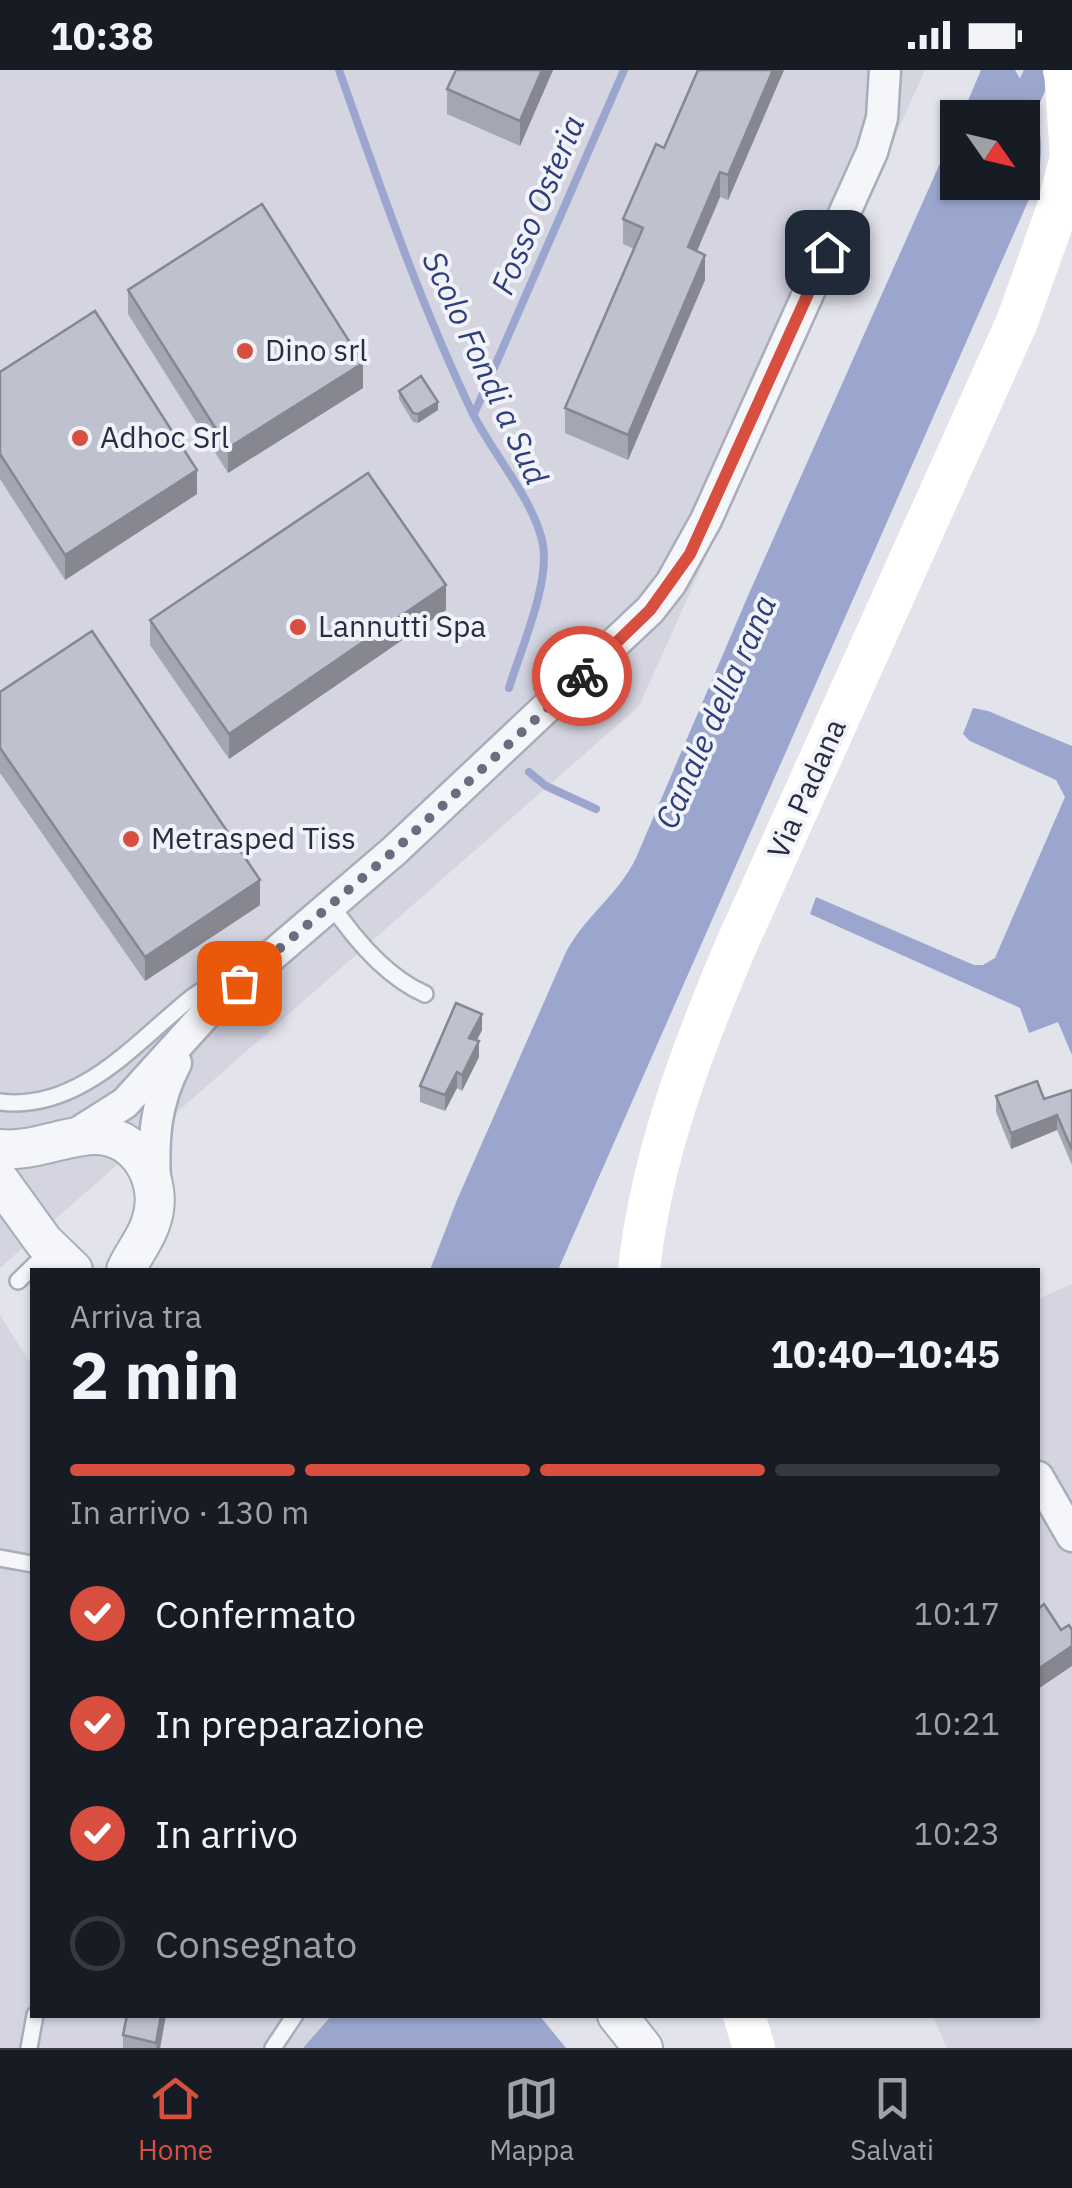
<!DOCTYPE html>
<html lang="it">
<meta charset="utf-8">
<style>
body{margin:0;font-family:"IBM Plex Sans",sans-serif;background:#20242c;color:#f1f3f6;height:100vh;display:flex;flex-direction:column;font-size:38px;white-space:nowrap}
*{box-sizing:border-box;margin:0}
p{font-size:32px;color:#9ea1a6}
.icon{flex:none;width:55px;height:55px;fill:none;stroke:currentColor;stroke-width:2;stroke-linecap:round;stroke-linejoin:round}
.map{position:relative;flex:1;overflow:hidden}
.drawer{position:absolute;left:30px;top:1198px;width:1010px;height:750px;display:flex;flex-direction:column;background:#171b24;border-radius:0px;box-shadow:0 2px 8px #0004}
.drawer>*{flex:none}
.needle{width:65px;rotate:124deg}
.tools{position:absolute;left:940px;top:30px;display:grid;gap:20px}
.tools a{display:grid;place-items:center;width:100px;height:100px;border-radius:0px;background:#171b24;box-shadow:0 2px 8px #0004;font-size:50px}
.pin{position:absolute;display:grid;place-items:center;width:85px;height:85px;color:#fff;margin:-42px;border-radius:20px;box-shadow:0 5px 15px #0006}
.courier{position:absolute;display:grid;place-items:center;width:100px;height:100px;margin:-50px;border:8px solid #d84f3f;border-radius:50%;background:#fff;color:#222;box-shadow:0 2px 12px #0007}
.headline em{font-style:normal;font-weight:700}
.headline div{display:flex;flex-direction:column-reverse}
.headline{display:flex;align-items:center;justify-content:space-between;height:170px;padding:0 40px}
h1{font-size:65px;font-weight:700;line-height:75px}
.bar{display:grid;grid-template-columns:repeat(4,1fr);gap:15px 10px;align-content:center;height:120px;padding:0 40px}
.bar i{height:12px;border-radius:8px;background:#363941}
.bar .on{background:#d84f3f}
.bar p{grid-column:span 4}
ol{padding:0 40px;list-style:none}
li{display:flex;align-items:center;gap:30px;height:110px}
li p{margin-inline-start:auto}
li .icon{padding:10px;border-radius:50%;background:#d84f3f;color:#fff;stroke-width:4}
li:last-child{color:#9ea1a6}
li i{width:55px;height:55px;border:5px solid #363941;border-radius:50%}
.status{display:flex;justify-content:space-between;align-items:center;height:70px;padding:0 50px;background:#171b24;direction:ltr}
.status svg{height:28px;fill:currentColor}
.tabs{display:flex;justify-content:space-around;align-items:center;height:140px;border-top:2px solid #363941;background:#171b24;font-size:28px;color:#9ea1a6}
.tabs a{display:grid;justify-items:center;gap:5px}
.tabs .on{color:#d84f3f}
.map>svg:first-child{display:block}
.built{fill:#d4d5e1}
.water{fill:#9ba6ce}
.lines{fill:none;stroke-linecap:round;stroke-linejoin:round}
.stream{stroke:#9ba6ce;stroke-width:8}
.canal{stroke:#9ba6ce;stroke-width:28}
.service-casing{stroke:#aaacb9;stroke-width:20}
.minor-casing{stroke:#aaacb9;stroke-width:35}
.tertiary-casing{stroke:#aaacb9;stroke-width:42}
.primary-casing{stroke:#a0a4b8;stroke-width:52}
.service{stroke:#f5f6f9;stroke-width:15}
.minor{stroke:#f5f6f9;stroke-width:30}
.tertiary{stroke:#f5f6f9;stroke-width:38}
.secondary{stroke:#fff;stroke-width:42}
.primary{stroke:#fff;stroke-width:48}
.wall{fill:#a4a6b2}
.shaded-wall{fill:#868791}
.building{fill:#bfc1cf;stroke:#868791;stroke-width:2.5}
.done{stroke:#6a6c7f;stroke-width:10;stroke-dasharray:0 18}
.route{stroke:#d84f3f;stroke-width:12}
.poi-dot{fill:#d84f3f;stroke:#f2f3f8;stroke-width:4}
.labels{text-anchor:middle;stroke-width:8;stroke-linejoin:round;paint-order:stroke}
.poi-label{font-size:30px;fill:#292c45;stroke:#f2f3f8;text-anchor:start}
.street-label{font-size:30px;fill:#292c45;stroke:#f2f3f8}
.water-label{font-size:32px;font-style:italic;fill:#2f3e7c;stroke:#f2f3f8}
</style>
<div class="status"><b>10:38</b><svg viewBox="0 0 49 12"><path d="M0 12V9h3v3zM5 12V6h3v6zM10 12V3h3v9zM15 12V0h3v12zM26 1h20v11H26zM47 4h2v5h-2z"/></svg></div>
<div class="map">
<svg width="1072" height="1978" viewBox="0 0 1072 1978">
<rect width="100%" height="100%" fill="#e2e3eb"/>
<!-- built -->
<g class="built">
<polygon points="0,0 925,0 639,636 0,1198"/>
<polygon points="1072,1214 1072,1978 947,1978 932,1945 1038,1945 1038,1229"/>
<polygon points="0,1245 32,1296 32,1945 332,1945 303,1978 0,1978"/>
</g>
<!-- water -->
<g class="water">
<path d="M981 0H1015C1038 38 1047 66 1037 111L558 1200H430L457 1130 566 882C585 846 618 825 636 788L747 528 957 55 958 112H1022V48L961 47Z"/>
<polygon points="973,638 988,641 1072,676 1072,985 1058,952 1029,963 1020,938 810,844 816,827 974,895 983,895 995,888 1065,727 1056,710 970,671 963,664"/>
<polygon points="332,1945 539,1945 566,1978 303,1978"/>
</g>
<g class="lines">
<!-- stream -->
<g class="stream">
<path d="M339 0C380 116 419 231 472 342 492 383 531 426 542 470 552 510 521 578 509 618"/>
<polyline points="474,344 624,0"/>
<polyline points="529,702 546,716 596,739"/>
</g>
<!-- canal -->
<polyline class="canal" points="1018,48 1039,0"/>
<defs>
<g id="service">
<path d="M330 833C353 867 386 907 425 924"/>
<path d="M0 1032C79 1042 135 973 191 928 208 916 226 905 243 894"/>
<polyline points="18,1211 51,1179"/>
<polyline points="0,1488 32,1494"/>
<polyline points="29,1978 35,1945"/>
<polyline points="273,1978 295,1945"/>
</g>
<g id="minor">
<polyline points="73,1066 125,1033 213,936 394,781 650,540 671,513 706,450 872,82 882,48 885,0"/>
<path d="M155 1113C153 1068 155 1033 176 993"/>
<polyline points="1038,1407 1072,1466"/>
</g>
<g id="tertiary">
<path d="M0 1079C33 1082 60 1067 92 1065 138 1063 165 1112 151 1152 146 1169 133 1184 126 1200"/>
<polyline points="0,1111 44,1172 73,1200"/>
<polyline points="617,1945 643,1978"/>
</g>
<polyline id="primary" points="1067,0 1072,6"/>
</defs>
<!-- service casing -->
<use href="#service" class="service-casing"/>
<!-- minor casing -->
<use href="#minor" class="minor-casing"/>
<!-- tertiary casing -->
<use href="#tertiary" class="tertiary-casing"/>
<!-- primary casing -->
<use href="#primary" class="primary-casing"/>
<!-- service -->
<use href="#service" class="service"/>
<!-- minor -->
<use href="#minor" class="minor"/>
<!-- tertiary -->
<use href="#tertiary" class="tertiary"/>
<!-- secondary -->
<g class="secondary">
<path d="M639 1200C651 1088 691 982 735 878L1017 252 1057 140 1071 87 1065 0"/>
<polyline points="744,1945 754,1978"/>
</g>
<!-- primary -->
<use href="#primary" class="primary"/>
</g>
<!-- wall -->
<g class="wall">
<polygon points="456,0 553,0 520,76 447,44 447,19"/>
<polygon points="784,0 728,130 720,127 697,181 705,210 628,390 565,363 565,338 634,179 623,174 623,149"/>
<polygon points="128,220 363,318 228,403 128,244"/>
<polygon points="0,302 197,424 65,510 0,409"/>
<polygon points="399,321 438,340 418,353 413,352 399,329"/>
<polygon points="446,540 229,689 150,575 150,550"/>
<polygon points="0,622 260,835 145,911 0,703"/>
<polygon points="482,960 477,970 479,987 462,1021 457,1018 445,1041 420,1032 420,1016"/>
<polygon points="1072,1020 1072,1095 1057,1060 1011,1079 996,1042 996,1026 1044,1029"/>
<polygon points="127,1945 166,1945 160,1978 123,1978 123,1965"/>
</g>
<!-- shaded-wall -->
<g class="shaded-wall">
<polygon points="542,0 553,0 520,76 520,51"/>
<polygon points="773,0 784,0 728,130 728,105"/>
<polygon points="720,102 720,127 688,202 688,177"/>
<polygon points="705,185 705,210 628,390 628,365"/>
<polygon points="363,293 363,318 228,403 228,378"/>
<polygon points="438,332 438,340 418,353 418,344"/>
<polygon points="197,400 197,424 65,510 65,485"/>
<polygon points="446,515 446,540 229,689 229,664"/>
<polygon points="260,810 260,835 145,911 145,887"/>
<polygon points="482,944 482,960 469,985 469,968"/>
<polygon points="479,971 479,987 462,1021 462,1005"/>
<polygon points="457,1002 457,1018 445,1041 445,1025"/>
<polygon points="1057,1045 1057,1060 1011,1079 1011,1063"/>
<polygon points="1072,1576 1072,1596 1038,1619 1038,1599"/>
<polygon points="161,1945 166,1945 160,1978 156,1978"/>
</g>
<!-- building -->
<g class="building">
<polygon points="456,0 542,0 520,51 447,19"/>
<polygon points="698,0 773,0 728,105 720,102 688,177 705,185 628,365 565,338 643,158 623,149 656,74 664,78"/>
<polygon points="262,134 363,293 228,378 128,220"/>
<polygon points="95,241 197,400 65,485 0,384 0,302"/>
<polygon points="421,306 438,332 418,344 413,343 399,321"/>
<polygon points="368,403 446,515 229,664 150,550"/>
<polygon points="92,561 260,810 145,887 0,678 0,622"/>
<polygon points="456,933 482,944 469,968 479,971 462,1005 457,1002 445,1025 420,1016"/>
<polygon points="1037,1011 1044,1029 1072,1020 1072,1080 1057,1045 1011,1063 996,1026"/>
<polygon points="1044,1534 1061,1560 1069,1555 1072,1560 1072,1576 1038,1599 1038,1539"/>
<polygon points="127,1945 161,1945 156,1973 123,1965"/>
</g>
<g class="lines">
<!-- done -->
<polyline class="done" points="239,913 394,781 582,606"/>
<!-- route -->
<polyline class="route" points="582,606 650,540 690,484 827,182"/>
</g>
<!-- markers -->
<g class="poi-dot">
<circle cx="245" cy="281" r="10"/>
<circle cx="80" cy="368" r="10"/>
<circle cx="298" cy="557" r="10"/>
<circle cx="131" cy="769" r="10"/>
</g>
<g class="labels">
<!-- poi labels -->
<g class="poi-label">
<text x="265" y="291">Dino srl</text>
<text x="100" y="378">Adhoc Srl</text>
<text x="318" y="567">Lannutti Spa</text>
<text x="151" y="779">Metrasped Tiss</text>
</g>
<!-- street labels -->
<g class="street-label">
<text transform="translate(807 719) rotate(-66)" y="10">Via Padana</text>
</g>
<!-- water labels -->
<g class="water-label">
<text transform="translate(538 135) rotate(-67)" y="11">Fosso Osteria</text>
<text transform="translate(485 298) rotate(65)" y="11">Scolo Fondi a Sud</text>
<text transform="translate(716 642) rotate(-66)" y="11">Canale della rana</text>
</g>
</g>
</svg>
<div class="tools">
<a><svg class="needle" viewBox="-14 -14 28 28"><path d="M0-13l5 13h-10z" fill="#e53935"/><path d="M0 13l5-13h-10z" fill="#9ea1a6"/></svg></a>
</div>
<div class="pin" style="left:239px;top:913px;background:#ea580c"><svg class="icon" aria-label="bag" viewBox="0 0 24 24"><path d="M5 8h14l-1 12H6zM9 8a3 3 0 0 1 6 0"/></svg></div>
<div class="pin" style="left:827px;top:182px;background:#1f2937"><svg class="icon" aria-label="home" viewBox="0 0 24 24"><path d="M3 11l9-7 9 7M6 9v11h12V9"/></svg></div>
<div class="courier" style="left:582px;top:606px"><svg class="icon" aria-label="bike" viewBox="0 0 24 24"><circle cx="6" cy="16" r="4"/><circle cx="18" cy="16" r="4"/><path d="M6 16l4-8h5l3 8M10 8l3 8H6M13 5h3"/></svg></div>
<section class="drawer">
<div class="headline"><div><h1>2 min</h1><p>Arriva tra</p></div><em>10:40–10:45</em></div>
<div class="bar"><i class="on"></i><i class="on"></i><i class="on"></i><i></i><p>In arrivo · 130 m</p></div>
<ol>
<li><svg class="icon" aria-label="check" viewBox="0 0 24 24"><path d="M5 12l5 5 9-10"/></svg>Confermato<p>10:17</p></li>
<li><svg class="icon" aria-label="check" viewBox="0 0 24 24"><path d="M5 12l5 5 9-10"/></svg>In preparazione<p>10:21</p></li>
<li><svg class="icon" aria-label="check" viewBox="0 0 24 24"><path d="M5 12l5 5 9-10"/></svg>In arrivo<p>10:23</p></li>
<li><i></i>Consegnato</li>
</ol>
</section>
</div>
<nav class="tabs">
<a class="on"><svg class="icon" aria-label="home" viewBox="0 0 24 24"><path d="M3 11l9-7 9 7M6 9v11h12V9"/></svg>Home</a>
<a><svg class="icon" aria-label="map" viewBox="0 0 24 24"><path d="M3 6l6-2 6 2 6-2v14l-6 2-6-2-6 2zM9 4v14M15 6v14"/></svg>Mappa</a>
<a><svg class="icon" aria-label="saved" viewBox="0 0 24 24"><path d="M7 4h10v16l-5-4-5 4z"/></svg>Salvati</a>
</nav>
